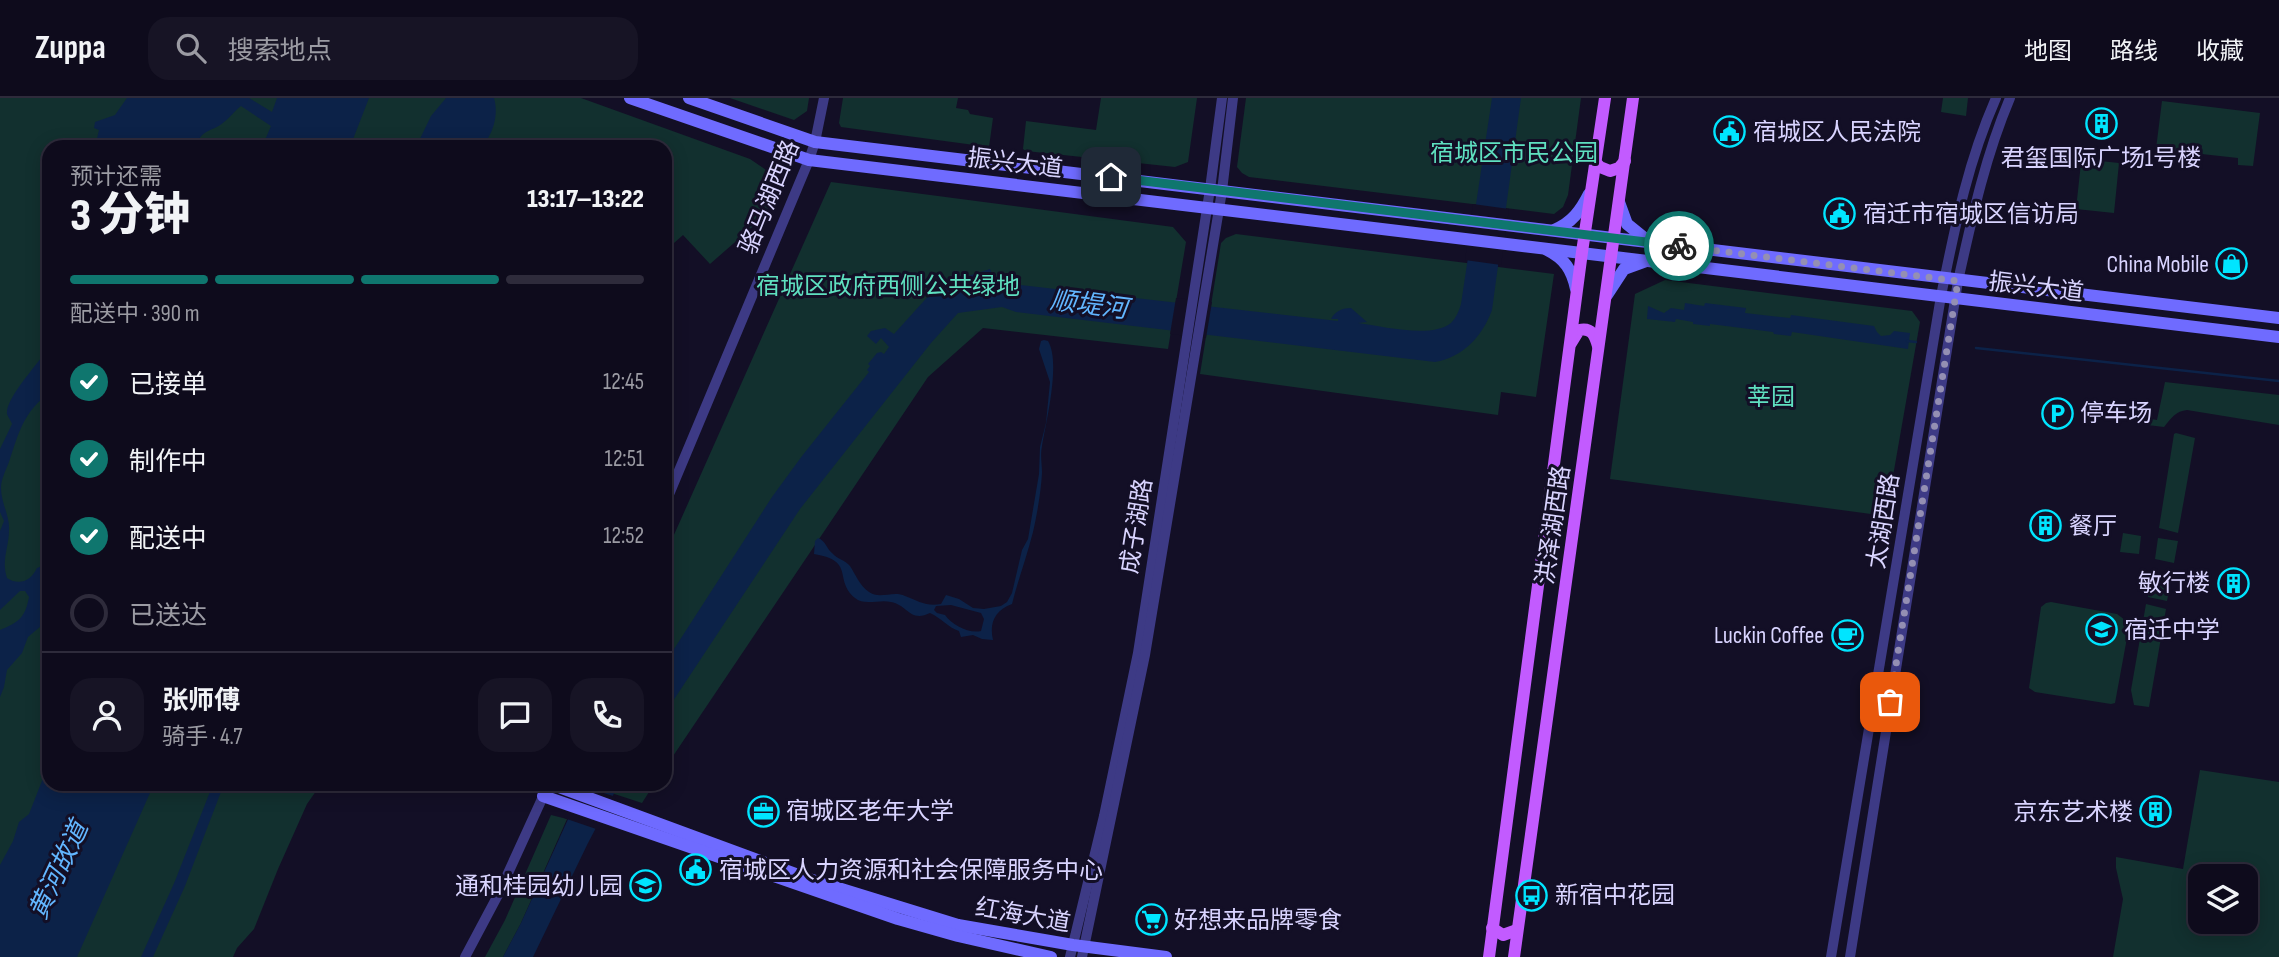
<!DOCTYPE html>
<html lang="zh">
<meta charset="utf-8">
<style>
body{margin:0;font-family:"Sofia Sans Condensed","Noto Sans SC",sans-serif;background:#171425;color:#f1f3f6;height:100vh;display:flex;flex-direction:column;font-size:26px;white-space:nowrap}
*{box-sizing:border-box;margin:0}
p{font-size:23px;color:#9b9ba3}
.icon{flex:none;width:38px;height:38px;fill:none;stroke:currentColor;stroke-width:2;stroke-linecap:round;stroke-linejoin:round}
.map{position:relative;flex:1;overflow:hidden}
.drawer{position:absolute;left:42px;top:42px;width:630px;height:651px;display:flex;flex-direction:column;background:#0e0b1c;border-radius:21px;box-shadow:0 4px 18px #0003,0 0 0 2px #2e2b3b}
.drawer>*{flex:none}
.tools{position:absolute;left:2188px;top:766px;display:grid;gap:14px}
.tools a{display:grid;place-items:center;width:70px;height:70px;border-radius:14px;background:#0e0b1c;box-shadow:0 4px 18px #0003,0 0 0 2px #2e2b3b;font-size:35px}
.pin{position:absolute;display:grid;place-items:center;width:60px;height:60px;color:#fff;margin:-30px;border-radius:14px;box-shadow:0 4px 10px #0006}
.courier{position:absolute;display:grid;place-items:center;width:70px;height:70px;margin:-35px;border:5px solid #0f766e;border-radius:50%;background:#fff;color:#222;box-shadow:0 2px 9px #0007}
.head em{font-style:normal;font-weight:800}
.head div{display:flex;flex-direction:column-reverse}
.head{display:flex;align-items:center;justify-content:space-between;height:119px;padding:0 28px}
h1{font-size:46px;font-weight:800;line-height:52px}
.bar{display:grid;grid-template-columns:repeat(4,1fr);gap:10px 7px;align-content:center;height:84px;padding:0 28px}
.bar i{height:9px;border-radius:5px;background:#2e2b3b}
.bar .on{background:#0f766e}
.bar p{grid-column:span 4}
.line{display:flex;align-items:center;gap:18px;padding:0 28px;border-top:2px solid #2e2b3b}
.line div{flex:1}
.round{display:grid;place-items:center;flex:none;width:74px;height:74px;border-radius:21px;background:#171425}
ol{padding:0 28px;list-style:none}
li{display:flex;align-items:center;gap:21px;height:77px}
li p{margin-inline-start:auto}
li .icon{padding:7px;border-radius:50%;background:#0f766e;color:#fff;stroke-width:4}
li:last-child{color:#9b9ba3}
li i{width:38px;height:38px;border:4px solid #2e2b3b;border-radius:50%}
header{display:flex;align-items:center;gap:42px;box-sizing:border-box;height:98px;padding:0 35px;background:#0e0b1c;border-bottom:2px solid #2e2b3b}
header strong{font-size:33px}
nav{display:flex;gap:38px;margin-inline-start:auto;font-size:24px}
.search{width:490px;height:63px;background:#171425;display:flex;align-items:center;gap:18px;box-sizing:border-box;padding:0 24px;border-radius:21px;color:#9b9ba3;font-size:26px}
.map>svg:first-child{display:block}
.green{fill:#12302f;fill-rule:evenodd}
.water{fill:#0c2248;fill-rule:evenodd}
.pier{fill:#130f26}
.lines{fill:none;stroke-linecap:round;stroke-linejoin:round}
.stream{stroke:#0c2248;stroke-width:2.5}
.tertiary{stroke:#3d3a85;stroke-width:10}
.secondary{stroke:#6f6bff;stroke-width:12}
.primary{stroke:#c25bff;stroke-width:12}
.done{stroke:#948fb3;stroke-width:7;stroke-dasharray:0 12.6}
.route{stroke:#0f766e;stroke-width:9}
.labels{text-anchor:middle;stroke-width:6;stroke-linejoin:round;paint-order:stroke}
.poi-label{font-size:24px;fill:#d9d4ff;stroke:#130f26;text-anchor:start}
.park-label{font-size:24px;fill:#5fe0c0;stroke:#130f26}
.street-label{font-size:24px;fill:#d9d4ff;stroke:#130f26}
.water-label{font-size:26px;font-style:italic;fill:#62b6ff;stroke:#130f26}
</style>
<header>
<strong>Zuppa</strong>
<div class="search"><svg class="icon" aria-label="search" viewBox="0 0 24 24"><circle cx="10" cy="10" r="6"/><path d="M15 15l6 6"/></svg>搜索地点</div>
<nav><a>地图</a><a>路线</a><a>收藏</a></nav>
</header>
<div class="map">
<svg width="2279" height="859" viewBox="0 0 2279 859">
<rect width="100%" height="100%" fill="#130f26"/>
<!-- green -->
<g class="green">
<polygon points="0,0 581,0 750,61 772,76 779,87 766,117 710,166 683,137 665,153 665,49 49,49 49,686 321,686 307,706 278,771 254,831 237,850 233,859 0,859"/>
<polygon points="730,0 809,0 807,13 794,22"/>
<polygon points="843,0 958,0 956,10 968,12 970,16 993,20 989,49 841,29 839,25"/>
<polygon points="1101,0 1197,0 1188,64 1175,69 1026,53 1023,51 1026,23 1096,32"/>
<polygon points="1246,0 1581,0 1568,97 1563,109 1554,116 1249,79 1242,75 1237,69"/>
<polygon points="1943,0 1968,0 1966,18 1941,14"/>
<polygon points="2162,3 2260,15 2253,68 2238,67 2238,60 2156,51"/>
<polygon points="2100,63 2119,65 2114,115 2076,111 2081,65 2100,67"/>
<polygon points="831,84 1173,129 1186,144 1168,251 983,230 928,279 665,670 665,457"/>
<polygon points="1236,136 1554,176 1536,299 1501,294 1498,317 1200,276 1221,145 1226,140"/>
<polygon points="1665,182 1912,213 1920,224 1886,418 1610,381 1635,196"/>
<path d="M2165 284 2279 297V327L2187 312C2176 313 2171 320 2164 329L2139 326 2140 319 2157 322Z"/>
<polygon points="2176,335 2195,340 2178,435 2159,430 2174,336"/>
<polygon points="2123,435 2141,438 2139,456 2120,454"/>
<polygon points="2158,440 2178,443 2174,465 2155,461"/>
<polygon points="2152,478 2171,481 2167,503 2148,499"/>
<polygon points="2051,504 2117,516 2125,522 2129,529 2115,605 2111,606 2035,594 2029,590 2041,509 2046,505"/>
<polygon points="2146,506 2166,511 2149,609 2134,607 2131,592"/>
<path d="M2200 672 2279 684V859H2113L2123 801 2116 770V759L2183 771ZM2200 779H2245V824H2200Z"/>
<polygon points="584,686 654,686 642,705"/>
<polygon points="551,717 567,721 521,825 503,859 485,859 505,822"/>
</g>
<!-- water -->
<g class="water">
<path d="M127 0H249L272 14 277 0H369L350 49H262L271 28 241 8C234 13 231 19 224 24 213 34 201 30 196 49H95L99 32 94 30 95 24 115 17Z"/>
<path d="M446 0H494C499 17 493 37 481 49H416L431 18Z"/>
<path d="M1492 0H1521L1492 212C1482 239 1463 259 1435 264L1016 214 1002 209 958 215 931 245 800 411 665 615V565L772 399 802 358 869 274 867 272 870 268 868 266 877 255 881 254 884 256 889 249 881 240 876 246 867 238 871 233 885 230 894 236 932 194 953 183 990 171 995 184 1338 223V221H1331C1335 213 1343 210 1351 210L1367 224 1358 225C1382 228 1431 241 1451 225 1456 220 1459 213 1461 206Z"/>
<polygon points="1685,205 1704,208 1705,205 1746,210 1745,215 1790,220 1791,217 1874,228 1877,234 1881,238 1890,237 1894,233 1910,235 1908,251 1792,234 1791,238 1774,236 1773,234 1710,226 1710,228 1693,226 1693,224 1676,221 1675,224 1647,221 1648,208 1664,215 1671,210 1684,212"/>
<path d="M1044 242 1048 243C1061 264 1046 324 1042 348 1040 357 1042 366 1042 375 1041 393 1037 417 1033 434 1027 458 1018 482 1012 506 995 512 989 525 993 542L982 541 973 537 961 539 959 533C949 530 941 520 930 515 910 525 908 507 891 504 880 501 864 508 855 500 833 481 856 463 814 456L815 443 818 440C826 443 826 450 832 455 837 461 845 462 850 468 856 477 859 487 869 494 880 502 893 492 905 498 918 503 927 509 941 506L946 497 959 501 973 510 984 511 1001 508 1007 504 1012 495 1022 452 1028 441 1039 376 1040 349 1046 325 1050 284 1039 251 1041 243ZM951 507 981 515 984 521 981 533C969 536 952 527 945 517L937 515 934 512 936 508Z"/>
<path d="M49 249 47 280 49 295C23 315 19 334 9 364 6 372 1 381 1 390 1 405 10 418 9 432 9 450 1 462 7 480 19 488 31 483 37 470L47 466 49 462V515L41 528 28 539 22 555 7 572 4 589 0 599V532C19 524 25 520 29 499L25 493H20L0 512V433L4 423 0 414V351L12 326C11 323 8 319 7 316 5 300 40 264 49 249Z"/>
<polygon points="49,665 49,686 154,686 77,859 0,859 0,767 13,743 19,724 29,716"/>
<polygon points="213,686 224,686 185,788 153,859 141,859 175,783"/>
<polygon points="584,686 619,686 588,745 533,859 503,859 521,825"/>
</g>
<!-- pier -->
<g class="pier">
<polygon points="1473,106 1509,111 1501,167 1465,162"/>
<polygon points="1176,200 1212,204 1206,240 1170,236"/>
<polygon points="579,687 616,699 599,732 564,720"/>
</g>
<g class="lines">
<!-- stream -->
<g class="stream">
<polyline points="1907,243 1916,244"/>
<polyline points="1976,250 2279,283"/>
</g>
<!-- tertiary -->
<g class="tertiary">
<polyline points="665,406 809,62 815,44 824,0"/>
<polyline points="465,859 498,797 546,692"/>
<polyline points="1070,859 1104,718 1138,555 1210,91 1222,0"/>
<polyline points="1082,859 1145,557 1222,93 1233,0"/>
<path d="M1831 859 1941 198C1955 129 1967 66 1996 0"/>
<path d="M1850 859 1958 183C1972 120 1985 59 2010 0"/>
</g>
<!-- secondary -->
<g class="secondary">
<polyline points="630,0 809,62 2279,239"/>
<polyline points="689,0 815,44 2279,220"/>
<polyline points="1619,104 1627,126 1648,143"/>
<path d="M1554 132C1572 125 1581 112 1589 96"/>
<path d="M1547 152C1565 161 1572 172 1576 191"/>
<polyline points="1607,197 1624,171 1646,163"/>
<polyline points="551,686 809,781 958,827 1073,847 1166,859"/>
<polyline points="543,698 898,821 958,838 1051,859"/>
</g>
<!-- primary -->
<g class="primary">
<polyline points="1595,64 1600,69 1610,73 1619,70 1625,63"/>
<path d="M1571 245 1579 232C1592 229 1595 238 1598 248"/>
<polyline points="1492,830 1503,837 1517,832"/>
<polyline points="1489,859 1582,154 1605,0"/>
<polyline points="1514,859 1633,0"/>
</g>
</g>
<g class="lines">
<!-- done -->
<polyline class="done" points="1679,148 1958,183 1890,604"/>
<!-- route -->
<polyline class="route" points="1111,79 1679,148"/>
</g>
<!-- icons -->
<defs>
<symbol id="building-ring" viewBox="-11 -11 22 22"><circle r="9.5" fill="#130f26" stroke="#00e5ff" stroke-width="1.5"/><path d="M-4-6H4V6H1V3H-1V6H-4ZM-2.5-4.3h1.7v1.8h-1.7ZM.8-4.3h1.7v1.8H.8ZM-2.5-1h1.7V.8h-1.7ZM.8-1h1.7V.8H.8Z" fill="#00e5ff"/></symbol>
<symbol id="civic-ring" viewBox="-11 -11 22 22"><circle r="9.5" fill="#130f26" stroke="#00e5ff" stroke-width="1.5"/><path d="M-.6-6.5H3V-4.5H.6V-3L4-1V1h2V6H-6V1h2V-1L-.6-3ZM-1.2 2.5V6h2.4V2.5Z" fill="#00e5ff"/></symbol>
<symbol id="shop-ring" viewBox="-11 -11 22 22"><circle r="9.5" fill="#130f26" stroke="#00e5ff" stroke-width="1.5"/><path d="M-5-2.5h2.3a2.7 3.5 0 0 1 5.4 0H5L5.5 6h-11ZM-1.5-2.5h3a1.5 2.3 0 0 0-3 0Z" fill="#00e5ff"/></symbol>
<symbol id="parking-ring" viewBox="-11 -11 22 22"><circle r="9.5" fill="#130f26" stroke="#00e5ff" stroke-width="1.5"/><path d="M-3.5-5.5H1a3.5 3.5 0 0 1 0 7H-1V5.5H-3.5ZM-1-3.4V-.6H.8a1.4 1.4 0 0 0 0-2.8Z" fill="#00e5ff"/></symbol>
<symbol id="school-ring" viewBox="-11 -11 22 22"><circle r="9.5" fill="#130f26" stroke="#00e5ff" stroke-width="1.5"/><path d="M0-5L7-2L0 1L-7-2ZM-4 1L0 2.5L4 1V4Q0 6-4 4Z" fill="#00e5ff"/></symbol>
<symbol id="cafe-ring" viewBox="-11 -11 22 22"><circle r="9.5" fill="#130f26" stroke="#00e5ff" stroke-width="1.5"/><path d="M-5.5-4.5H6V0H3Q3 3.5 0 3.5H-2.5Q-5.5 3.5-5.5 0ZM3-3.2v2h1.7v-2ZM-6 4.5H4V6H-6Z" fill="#00e5ff"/></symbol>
<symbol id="office-ring" viewBox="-11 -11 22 22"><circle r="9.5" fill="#130f26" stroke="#00e5ff" stroke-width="1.5"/><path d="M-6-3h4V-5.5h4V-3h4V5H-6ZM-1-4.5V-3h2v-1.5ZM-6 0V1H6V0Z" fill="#00e5ff"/></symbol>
<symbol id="bus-ring" viewBox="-11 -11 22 22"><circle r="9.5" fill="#130f26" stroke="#00e5ff" stroke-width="1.5"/><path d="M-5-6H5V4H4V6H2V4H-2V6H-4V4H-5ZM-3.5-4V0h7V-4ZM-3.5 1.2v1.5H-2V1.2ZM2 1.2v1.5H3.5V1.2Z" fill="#00e5ff"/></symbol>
<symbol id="supermarket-ring" viewBox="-11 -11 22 22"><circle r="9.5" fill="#130f26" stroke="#00e5ff" stroke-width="1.5"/><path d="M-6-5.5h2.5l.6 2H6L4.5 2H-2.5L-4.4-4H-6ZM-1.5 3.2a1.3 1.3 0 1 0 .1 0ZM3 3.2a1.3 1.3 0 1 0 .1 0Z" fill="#00e5ff"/></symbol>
</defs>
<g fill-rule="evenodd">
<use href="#building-ring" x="2084" y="8" width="35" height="35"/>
<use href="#civic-ring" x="1712" y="16" width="35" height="35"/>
<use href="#civic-ring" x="1822" y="98" width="35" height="35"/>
<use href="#shop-ring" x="2214" y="148" width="35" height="35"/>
<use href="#parking-ring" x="2040" y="298" width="35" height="35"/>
<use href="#building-ring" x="2028" y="410" width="35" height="35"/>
<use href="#building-ring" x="2216" y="468" width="35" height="35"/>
<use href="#school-ring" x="2084" y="514" width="35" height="35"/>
<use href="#cafe-ring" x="1830" y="520" width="35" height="35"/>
<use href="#office-ring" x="746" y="696" width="35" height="35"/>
<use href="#building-ring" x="2138" y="696" width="35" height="35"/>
<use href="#civic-ring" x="678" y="754" width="35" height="35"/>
<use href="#school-ring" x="628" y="770" width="35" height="35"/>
<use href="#bus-ring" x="1514" y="780" width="35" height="35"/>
<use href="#supermarket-ring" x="1134" y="804" width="35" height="35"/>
</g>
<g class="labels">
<!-- poi labels -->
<g class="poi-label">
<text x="1753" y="42">宿城区人民法院</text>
<text x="2101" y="68" text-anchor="middle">君玺国际广场1号楼</text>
<text x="1863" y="124">宿迁市宿城区信访局</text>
<text x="2209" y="174" text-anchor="end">China Mobile</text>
<text x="2080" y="323">停车场</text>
<text x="2069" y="436">餐厅</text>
<text x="2210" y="493" text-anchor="end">敏行楼</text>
<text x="2124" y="540">宿迁中学</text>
<text x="1824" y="545" text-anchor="end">Luckin Coffee</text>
<text x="786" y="721">宿城区老年大学</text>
<text x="2133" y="722" text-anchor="end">京东艺术楼</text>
<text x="719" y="780">宿城区人力资源和社会保障服务中心</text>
<text x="623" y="796" text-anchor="end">通和桂园幼儿园</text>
<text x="1555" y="805">新宿中花园</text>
<text x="1174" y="830">好想来品牌零食</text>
</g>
<!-- park labels -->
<g class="park-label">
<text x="1514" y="63">宿城区市民公园</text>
<text x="888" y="196">宿城区政府西侧公共绿地</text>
<text x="1771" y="307">莘园</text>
</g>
<!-- street labels -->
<g class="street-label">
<text transform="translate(1015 65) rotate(7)" y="8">振兴大道</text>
<text transform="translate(769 99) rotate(-68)" y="8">骆马湖西路</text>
<text transform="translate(2036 189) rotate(7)" y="8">振兴大道</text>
<text transform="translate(1883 423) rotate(-81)" y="8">太湖西路</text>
<text transform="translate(1553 427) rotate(-82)" y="8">洪泽湖西路</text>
<text transform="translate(1136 428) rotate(-81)" y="8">成子湖路</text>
<text transform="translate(1023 817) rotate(10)" y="8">红海大道</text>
</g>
<!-- water labels -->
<g class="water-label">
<text transform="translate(1089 206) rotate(7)" y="9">顺堤河</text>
<text transform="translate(58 772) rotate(-65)" y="9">黄河故道</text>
</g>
</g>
</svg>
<div class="tools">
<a><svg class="icon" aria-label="layers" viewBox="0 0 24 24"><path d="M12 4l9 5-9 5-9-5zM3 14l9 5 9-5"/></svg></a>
</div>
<div class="pin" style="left:1890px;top:604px;background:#ea580c"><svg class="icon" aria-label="bag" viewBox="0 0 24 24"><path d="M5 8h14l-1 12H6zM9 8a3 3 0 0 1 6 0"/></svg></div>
<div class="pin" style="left:1111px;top:79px;background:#1f2937"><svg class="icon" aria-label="home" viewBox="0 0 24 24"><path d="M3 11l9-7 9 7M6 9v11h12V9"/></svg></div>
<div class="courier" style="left:1679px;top:148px"><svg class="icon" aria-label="bike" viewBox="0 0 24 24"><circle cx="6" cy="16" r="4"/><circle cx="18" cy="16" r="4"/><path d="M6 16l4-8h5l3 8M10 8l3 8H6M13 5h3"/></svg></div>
<section class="drawer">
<div class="head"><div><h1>3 分钟</h1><p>预计还需</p></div><em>13:17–13:22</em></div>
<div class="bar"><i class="on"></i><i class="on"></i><i class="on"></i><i></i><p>配送中 · 390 m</p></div>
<ol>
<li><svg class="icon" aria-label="check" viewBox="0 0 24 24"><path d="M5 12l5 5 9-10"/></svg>已接单<p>12:45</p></li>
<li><svg class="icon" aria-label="check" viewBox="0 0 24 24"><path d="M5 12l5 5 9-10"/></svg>制作中<p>12:51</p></li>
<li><svg class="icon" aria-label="check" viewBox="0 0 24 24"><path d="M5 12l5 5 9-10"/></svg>配送中<p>12:52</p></li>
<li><i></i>已送达</li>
</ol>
<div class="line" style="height:126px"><a class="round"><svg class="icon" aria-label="person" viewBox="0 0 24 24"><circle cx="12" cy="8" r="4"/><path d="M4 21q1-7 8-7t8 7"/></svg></a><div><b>张师傅</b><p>骑手 · 4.7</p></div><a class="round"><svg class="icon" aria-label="chat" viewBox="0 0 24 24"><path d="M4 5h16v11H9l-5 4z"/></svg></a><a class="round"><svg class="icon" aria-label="phone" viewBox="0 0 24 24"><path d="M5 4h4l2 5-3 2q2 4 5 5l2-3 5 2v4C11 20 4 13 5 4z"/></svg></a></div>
</section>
</div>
